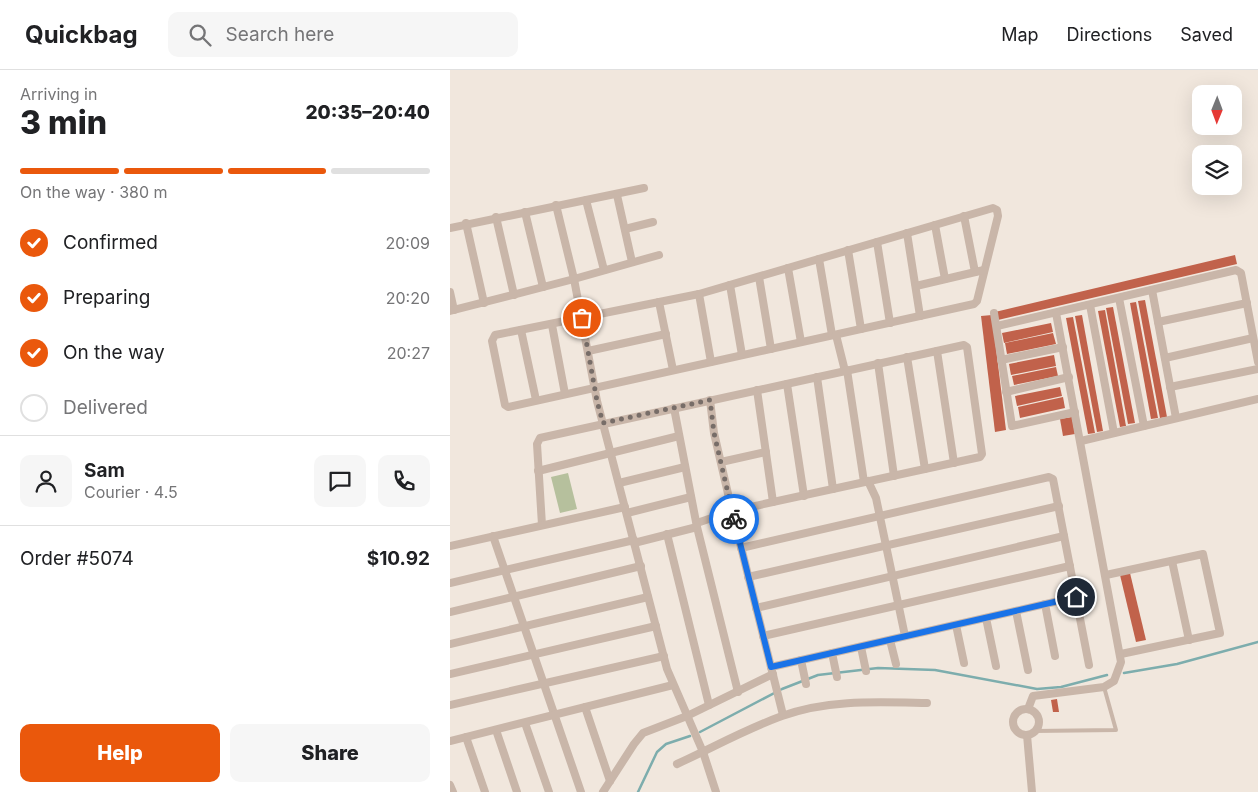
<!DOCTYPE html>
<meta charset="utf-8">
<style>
body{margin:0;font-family:Inter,sans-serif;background:#f6f6f6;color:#202124;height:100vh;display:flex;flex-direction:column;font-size:19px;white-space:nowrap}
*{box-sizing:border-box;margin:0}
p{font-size:16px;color:#757577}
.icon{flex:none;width:28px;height:28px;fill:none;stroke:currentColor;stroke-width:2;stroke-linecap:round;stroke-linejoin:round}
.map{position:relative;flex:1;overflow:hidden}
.details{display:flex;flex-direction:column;background:#fff;width:450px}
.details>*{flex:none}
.needle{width:32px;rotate:181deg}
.fabs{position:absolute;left:742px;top:15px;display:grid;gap:10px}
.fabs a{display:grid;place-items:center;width:50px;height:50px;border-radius:10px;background:#fff;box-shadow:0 5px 20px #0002;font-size:25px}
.pin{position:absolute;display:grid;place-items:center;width:42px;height:42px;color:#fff;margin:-21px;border:2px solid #fff;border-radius:50%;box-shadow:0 1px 5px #0007}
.courier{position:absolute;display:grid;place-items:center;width:50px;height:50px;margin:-25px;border:4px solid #1a73e8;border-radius:50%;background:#fff;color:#222;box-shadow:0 1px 6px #0007}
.summary em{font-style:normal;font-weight:800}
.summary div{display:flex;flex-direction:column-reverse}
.summary{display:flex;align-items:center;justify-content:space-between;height:85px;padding:0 20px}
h1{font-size:32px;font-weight:800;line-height:38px}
.bar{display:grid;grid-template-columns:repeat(4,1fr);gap:8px 5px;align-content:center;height:60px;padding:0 20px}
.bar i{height:6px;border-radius:4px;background:#e0e0e0}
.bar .active{background:#ea580c}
.bar p{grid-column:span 4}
.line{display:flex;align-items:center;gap:12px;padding:0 20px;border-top:1px solid #e0e0e0}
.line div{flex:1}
.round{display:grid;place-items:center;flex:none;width:52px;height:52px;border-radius:10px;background:#f6f6f6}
ol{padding:0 20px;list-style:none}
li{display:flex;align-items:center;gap:15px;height:55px}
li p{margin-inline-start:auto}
li .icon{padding:5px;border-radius:50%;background:#ea580c;color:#fff;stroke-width:4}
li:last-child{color:#757577}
li i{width:28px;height:28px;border:2px solid #e0e0e0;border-radius:50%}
.button{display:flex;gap:10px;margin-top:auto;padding:10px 20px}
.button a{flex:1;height:58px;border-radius:10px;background:#ea580c;color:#fff;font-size:20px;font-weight:800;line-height:58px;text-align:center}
.button a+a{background:#f6f6f6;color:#202124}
header{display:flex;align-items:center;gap:30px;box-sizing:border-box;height:70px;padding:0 25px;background:#fff;border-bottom:1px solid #e0e0e0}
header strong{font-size:24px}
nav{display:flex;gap:28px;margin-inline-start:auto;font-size:18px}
.search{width:350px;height:45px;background:#f6f6f6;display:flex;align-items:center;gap:12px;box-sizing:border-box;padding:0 18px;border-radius:10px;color:#757577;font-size:19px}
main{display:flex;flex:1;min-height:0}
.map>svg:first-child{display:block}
.green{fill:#b6c09d}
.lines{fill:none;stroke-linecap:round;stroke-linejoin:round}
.stream{stroke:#7dadad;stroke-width:2.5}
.building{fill:#c1624b}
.lane{stroke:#c9b6a9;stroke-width:4}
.street{stroke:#c9b6a9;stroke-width:8}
.done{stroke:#776d68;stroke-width:5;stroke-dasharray:0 9}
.route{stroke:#1a73e8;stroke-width:6}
</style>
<header>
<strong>Quickbag</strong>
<div class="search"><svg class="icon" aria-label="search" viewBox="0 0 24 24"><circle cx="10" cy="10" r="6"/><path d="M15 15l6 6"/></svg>Search here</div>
<nav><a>Map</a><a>Directions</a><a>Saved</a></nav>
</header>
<main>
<section class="details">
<div class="summary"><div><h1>3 min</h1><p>Arriving in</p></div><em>20:35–20:40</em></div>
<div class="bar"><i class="active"></i><i class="active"></i><i class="active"></i><i></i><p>On the way · 380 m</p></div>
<ol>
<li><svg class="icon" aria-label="check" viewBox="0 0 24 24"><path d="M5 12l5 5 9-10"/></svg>Confirmed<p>20:09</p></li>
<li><svg class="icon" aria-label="check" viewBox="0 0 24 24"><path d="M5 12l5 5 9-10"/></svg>Preparing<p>20:20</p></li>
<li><svg class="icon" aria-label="check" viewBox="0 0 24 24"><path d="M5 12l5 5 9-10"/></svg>On the way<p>20:27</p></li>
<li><i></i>Delivered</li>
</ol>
<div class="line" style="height:90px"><a class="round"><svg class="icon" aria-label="person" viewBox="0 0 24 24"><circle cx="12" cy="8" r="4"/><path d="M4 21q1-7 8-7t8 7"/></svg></a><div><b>Sam</b><p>Courier · 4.5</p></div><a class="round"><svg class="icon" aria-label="chat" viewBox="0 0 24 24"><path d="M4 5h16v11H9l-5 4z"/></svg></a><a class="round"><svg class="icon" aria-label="phone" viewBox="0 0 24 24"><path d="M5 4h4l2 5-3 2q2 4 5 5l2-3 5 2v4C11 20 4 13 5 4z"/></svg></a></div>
<div class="line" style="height:65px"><div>Order #5074</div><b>$10.92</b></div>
<div class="button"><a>Help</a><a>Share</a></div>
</section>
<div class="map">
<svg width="808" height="722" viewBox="0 0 808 722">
<rect width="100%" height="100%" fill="#f1e7dd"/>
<!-- green -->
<polygon class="green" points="118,403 127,439 110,443 101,407"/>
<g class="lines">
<!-- stream -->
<g class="stream">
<polyline points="674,603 727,594 808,572"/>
<polyline points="250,662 332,619 368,605 428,598 485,600 587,619 611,617 657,605"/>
<polyline points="188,722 207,682 216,674 240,666"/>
</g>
</g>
<!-- building -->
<g class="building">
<polygon points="785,185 787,194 548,250 545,242"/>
<polygon points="695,230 717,347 710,348 688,231"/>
<polygon points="686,232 708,348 701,349 680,233"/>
<polygon points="663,237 685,353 678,354 656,238"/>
<polygon points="655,240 676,356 670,357 648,241"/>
<polygon points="542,245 556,360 545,362 531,246"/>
<polygon points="632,245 653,361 647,362 625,246"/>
<polygon points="623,247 645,363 638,364 616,248"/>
<polygon points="601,253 603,262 554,273 552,263"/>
<polygon points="603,263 606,274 557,284 555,273"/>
<polygon points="604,285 606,296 561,305 559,294"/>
<polygon points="606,297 608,306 564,315 562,306"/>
<polygon points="610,317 612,326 567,336 565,326"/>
<polygon points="613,327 615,338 570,348 568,337"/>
<polygon points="622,347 625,364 613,366 610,349"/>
<polygon points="680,503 696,570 686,572 670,505"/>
<polygon points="607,629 609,642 603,642 601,630"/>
</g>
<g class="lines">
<!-- lane -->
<polyline class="lane" points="584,661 666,660 654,617"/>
<!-- street -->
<g class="street">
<polyline points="167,125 182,192"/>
<polyline points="136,130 154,200"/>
<polyline points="106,135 124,209 147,331 217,599 253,682 266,722"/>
<polygon points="543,138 547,140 548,146 527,231 524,234 58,337 55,335 42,271 45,265 249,224"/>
<polyline points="75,142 93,217"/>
<polyline points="514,146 525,202"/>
<polyline points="46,147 64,225"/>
<polyline points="16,153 34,233"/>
<polyline points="485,155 495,209"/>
<polyline points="0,158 194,118"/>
<polyline points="175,159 203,152"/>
<polyline points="457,163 470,246"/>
<polyline points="427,172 440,253"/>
<polyline points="398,180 411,259"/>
<polyline points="369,189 382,265"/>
<polyline points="338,198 351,272"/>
<polyline points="309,207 321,279"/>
<polyline points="280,215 292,285"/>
<polyline points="466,216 534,200"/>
<polyline points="702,220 726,348"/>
<polyline points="0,222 4,240"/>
<polyline points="249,224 261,292"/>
<polyline points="669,228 694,356"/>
<polyline points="209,232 223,300"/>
<polyline points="640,235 664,363"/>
<polyline points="0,241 124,209 209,185"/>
<polyline points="544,243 562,356 625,342"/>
<polyline points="708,252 797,233"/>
<polyline points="102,255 115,324"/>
<polyline points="547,256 786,200 791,203 808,292"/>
<polyline points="71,260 86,330"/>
<polyline points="386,265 395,301"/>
<polyline points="138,281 216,264"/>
<polyline points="487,281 504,393"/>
<polyline points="457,287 475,399"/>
<polyline points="715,288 803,268"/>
<polyline points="551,290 613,277"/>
<polyline points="428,293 444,406"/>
<polyline points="397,300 414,412"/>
<polyline points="367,307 383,419"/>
<polyline points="337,314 354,426"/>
<polyline points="720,317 808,299"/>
<polyline points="307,320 323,432"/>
<polyline points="556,322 619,307"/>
<polyline points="260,330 264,363 282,441 333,645"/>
<polyline points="224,338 247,457 288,622"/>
<polyline points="631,371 808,329"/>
<polyline points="271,392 316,382"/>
<polyline points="88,401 229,366"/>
<polyline points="418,411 426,428 455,566"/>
<polyline points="169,413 235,397"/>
<polyline points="177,443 241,427"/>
<polyline points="92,455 87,374 90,368 514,275 517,277 532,384 530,387 282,441 247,453"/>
<polyline points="217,464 259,635"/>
<polyline points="43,466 131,722"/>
<polyline points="184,473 247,457"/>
<polyline points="0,476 175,437"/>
<polyline points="291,478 599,407 603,409 639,595"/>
<polyline points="722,491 739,570"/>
<polyline points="656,505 753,484 770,563 671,584"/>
<polyline points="298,507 609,436"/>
<polyline points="0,513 184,470"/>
<polyline points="595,534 605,586"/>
<polyline points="306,538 614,466"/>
<polyline points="566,541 578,600"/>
<polyline points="0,542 191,496"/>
<polyline points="536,548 546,596"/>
<polyline points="506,555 514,593"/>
<polyline points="313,566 620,496"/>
<polyline points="440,570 446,594"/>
<polyline points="0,574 198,527"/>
<polyline points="411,577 416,601"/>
<polyline points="382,583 387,607"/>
<polyline points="351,590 356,614"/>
<polyline points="321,597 626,527"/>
<polyline points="0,604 206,556"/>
<polyline points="0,635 214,586"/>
<polyline points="135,637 160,711"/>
<polyline points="578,639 583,626 654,617 664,611 671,592 606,243"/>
<circle cx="576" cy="652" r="13"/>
<polyline points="75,653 99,722"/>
<polyline points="46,660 67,722"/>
<polyline points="577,665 582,722"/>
<polyline points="16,667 35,722"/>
<polyline points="0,671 223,615"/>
<path d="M227 694C262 678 296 659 332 646 378 629 429 632 477 633"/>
<polyline points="0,715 3,722"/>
<polyline points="153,722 184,674 193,663 237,646 323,604"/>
</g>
</g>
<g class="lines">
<!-- done -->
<polyline class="done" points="132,248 147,331 153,353 260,330 264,363 284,449"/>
<!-- route -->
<polyline class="route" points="284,449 321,597 626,527"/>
</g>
</svg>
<div class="fabs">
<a><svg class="needle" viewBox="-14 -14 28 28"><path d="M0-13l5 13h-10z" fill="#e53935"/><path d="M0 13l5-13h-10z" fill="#757577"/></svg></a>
<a><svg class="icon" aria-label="layers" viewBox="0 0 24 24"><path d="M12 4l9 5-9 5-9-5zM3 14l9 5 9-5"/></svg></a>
</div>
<div class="pin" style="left:132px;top:248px;background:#ea580c"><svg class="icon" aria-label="bag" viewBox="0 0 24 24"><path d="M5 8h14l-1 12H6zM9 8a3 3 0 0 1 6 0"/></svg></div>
<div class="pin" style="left:626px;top:527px;background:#1f2937"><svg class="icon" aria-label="home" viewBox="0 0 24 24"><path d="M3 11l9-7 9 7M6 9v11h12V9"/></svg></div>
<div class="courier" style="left:284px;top:449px"><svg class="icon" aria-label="bike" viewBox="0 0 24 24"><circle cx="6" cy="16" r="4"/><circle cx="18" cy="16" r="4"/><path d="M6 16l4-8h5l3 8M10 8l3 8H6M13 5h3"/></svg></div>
</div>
</main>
